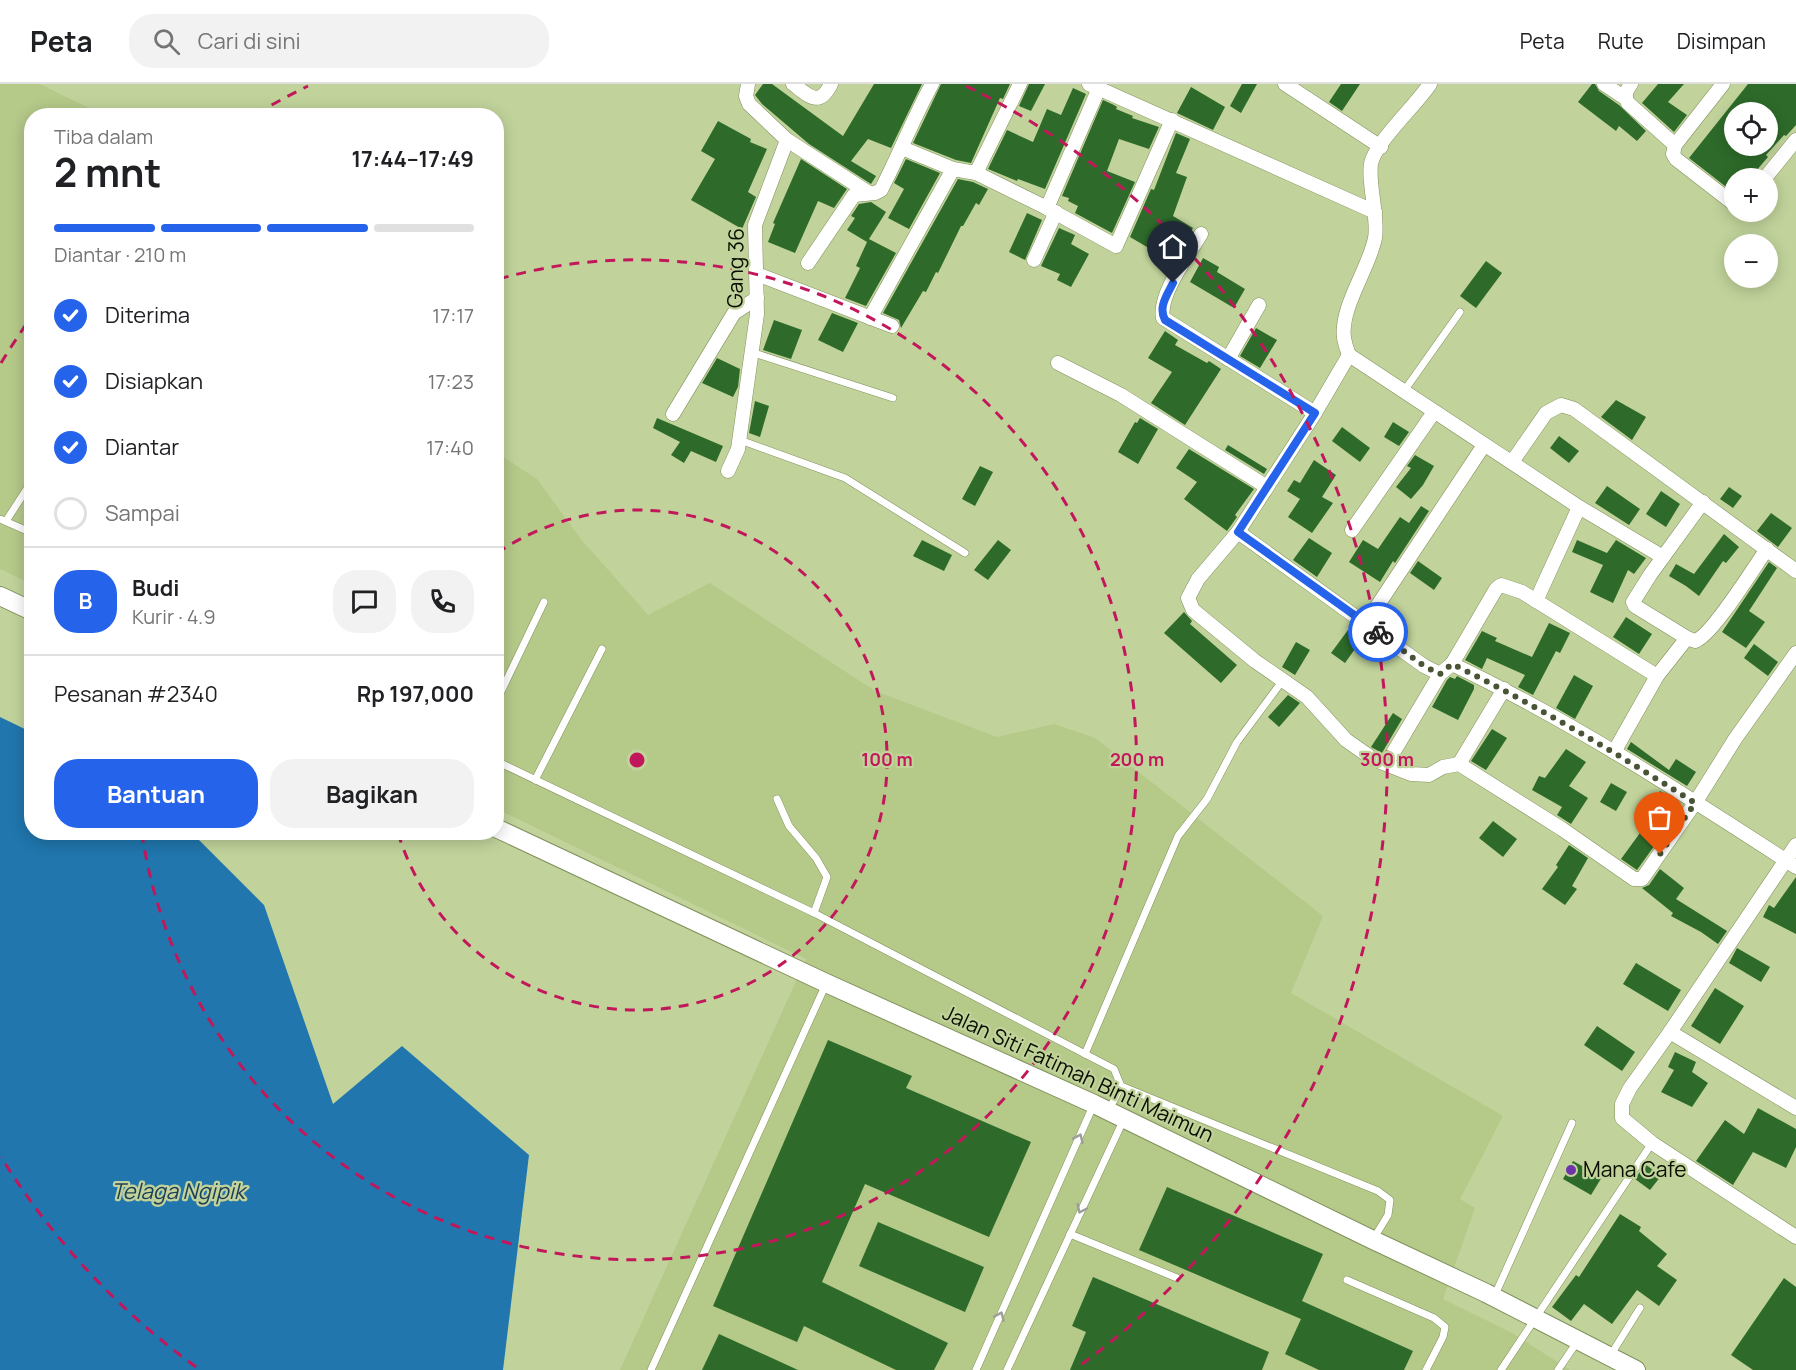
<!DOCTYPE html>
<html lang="id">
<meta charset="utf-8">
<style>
body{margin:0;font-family:Manrope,sans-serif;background:#f2f2f2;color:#202124;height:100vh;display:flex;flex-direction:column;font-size:22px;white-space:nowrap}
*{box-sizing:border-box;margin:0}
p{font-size:20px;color:#757577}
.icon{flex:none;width:33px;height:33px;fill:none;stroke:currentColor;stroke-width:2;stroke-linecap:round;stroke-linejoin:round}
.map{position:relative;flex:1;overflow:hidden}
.panel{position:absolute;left:24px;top:24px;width:480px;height:732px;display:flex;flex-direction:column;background:#fff;border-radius:24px;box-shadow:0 3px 15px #0003}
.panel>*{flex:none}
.tools{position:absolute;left:1724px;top:18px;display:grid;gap:12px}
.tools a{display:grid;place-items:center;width:54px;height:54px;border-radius:50%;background:#fff;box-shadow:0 3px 15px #0003;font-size:30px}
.pin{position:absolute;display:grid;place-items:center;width:51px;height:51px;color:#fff;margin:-62px -26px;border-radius:50% 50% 50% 0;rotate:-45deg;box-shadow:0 0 6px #0007}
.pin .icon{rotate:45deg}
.courier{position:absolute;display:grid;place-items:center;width:60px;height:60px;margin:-30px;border:4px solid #2563eb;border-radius:50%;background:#fff;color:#222;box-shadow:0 2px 8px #0007}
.summary em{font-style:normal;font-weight:700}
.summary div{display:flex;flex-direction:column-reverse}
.summary{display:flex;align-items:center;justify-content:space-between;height:102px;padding:0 30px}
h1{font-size:39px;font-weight:700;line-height:45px}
.bar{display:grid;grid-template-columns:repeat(4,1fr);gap:9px 6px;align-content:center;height:72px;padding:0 30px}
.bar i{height:8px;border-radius:4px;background:#e0e0e0}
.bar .active{background:#2563eb}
.bar p{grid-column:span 4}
.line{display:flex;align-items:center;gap:15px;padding:0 30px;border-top:2px solid #e0e0e0}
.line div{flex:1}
.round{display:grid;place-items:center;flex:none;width:63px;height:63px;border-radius:24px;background:#f2f2f2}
ol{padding:0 30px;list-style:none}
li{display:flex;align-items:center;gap:18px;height:66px}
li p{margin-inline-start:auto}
li .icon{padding:6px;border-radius:50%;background:#2563eb;color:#fff;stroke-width:4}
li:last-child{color:#757577}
li i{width:33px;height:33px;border:3px solid #e0e0e0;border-radius:50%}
.button{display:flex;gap:12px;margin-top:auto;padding:12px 30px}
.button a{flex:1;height:69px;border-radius:24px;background:#2563eb;color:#fff;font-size:24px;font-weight:700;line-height:69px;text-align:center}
.button a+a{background:#f2f2f2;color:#202124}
header{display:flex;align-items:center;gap:36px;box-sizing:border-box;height:84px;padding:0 30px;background:#fff;border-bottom:2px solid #e0e0e0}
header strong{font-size:28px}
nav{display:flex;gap:33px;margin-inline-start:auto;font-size:21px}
.search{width:420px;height:54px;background:#f2f2f2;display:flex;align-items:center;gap:15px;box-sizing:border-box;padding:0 21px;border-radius:24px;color:#757577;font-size:22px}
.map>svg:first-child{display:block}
.built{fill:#b5c989}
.water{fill:#2076ad}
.building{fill:#2e6b2a;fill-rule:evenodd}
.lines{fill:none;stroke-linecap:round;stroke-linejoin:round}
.service-casing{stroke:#81915c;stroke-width:8}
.minor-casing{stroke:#81915c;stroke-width:15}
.tertiary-casing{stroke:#81915c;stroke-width:20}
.service{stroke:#fff;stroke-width:7}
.minor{stroke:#fff;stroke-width:14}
.tertiary{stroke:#fff;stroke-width:18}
.oneway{stroke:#9d9f99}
.done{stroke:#495336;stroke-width:6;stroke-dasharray:0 10.8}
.route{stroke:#2563eb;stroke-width:8}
.ring{fill:none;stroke:#c2185b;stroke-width:3;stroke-dasharray:10 8}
.poi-dot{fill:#6e33a9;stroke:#c1d39b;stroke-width:2}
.labels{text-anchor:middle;stroke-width:4.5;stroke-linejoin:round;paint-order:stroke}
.street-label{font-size:21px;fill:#090e00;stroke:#c1d39b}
.poi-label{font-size:21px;fill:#090e00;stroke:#c1d39b;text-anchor:start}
.water-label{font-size:22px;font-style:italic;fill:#1c3e57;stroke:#c1d39b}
.centre{fill:#c2185b;stroke:#c1d39b;stroke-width:3}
.ring-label{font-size:18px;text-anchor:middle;font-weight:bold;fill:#c2185b;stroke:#c1d39b;stroke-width:4.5;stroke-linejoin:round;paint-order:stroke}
</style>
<header>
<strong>Peta</strong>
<div class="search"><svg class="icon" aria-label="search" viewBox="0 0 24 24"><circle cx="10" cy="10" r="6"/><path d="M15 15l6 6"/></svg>Cari di sini</div>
<nav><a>Peta</a><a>Rute</a><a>Disimpan</a></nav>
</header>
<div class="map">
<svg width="1796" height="1286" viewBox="0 0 1796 1286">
<rect width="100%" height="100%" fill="#c1d39b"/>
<!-- built -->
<g class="built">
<polygon points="0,0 40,0 103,31 32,32 31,500 0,485"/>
<polygon points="496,368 537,395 580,454 648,531 710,499 875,607 997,653 1054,640 1095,654 1323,832 1291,909 1503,1032 1460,1115 1475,1124 1443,1215 1514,1250 1570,1286 620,1286 806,875 497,725"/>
</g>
<!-- water -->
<polygon class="water" points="0,633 31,648 32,748 192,749 264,821 333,1020 402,962 529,1071 503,1286 0,1286"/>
<!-- building -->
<g class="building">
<polygon points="763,0 772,0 843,52 874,0 922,0 891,64 868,55 851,77 876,92 871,100 809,60 762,20 755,11"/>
<polygon points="941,0 1010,0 1003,15 1000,14 971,79 956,76 913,59"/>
<polygon points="1029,0 1045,0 1031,27 1019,22"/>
<polygon points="1242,0 1257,0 1241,29 1230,22"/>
<polygon points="1341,0 1360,0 1342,27 1329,18"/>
<polygon points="1592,0 1595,0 1599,7 1619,21 1646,47 1637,57 1619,42 1616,47 1578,18"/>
<polygon points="1658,0 1684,0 1668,18 1687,31 1674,48 1642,19"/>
<path d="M1748 0H1796V41L1786 52 1784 51 1766 71 1768 73 1750 94H1734V109L1689 74ZM1734 28H1767V62H1734Z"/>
<polygon points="1191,3 1225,23 1213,46 1177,29"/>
<polygon points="1073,4 1086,10 1045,105 1018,95 1017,97 988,85 1007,46 1033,58 1047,25 1061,31"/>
<polygon points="1103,16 1114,21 1117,23 1116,25 1133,32 1132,34 1159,43 1149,65 1119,55 1107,87 1135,98 1112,149 1075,129 1078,122 1068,117 1069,114 1062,112"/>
<polygon points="718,37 751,55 750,58 767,65 748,108 756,113 742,145 691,116 715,75 701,67"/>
<polygon points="1176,49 1190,55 1176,89 1187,93 1173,132 1193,144 1180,166 1155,151 1147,163 1130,153 1151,105 1154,106"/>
<polygon points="801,75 847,105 834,124 818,117 795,169 768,158 775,140 773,139"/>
<polygon points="906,75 940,89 909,145 888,134 904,105 894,99"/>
<polygon points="958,95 973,98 988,105 979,121 976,119 963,142 961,142 938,189 936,188 926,208 923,207 901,244 899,236 883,229"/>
<polygon points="871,118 886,128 869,155 896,169 866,222 845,214 860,184 856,182 867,158 847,146 855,134 851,132 859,120"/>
<polygon points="1027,129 1042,136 1025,176 1009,168"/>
<polygon points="1059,144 1075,151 1071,160 1089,170 1071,203 1057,196 1060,190 1041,182"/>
<polygon points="1203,174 1219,183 1217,188 1245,205 1234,224 1190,198"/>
<polygon points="1486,177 1502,189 1476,224 1460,212"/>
<polygon points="832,229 858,239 843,268 818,256"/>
<polygon points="774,236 802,246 791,275 763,266"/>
<polygon points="1256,244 1277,256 1260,284 1240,272"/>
<polygon points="1165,247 1178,256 1175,261 1207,279 1209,277 1221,285 1185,341 1151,319 1172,288 1148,274"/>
<polygon points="717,274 740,285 738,303 733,313 702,299"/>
<polygon points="1616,316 1646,333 1632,356 1601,333"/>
<polygon points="755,317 769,322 760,353 749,349"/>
<polygon points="657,334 723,362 716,378 691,367 684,379 671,371 680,358 653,344"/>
<polygon points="1140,334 1158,345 1138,380 1118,368 1135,338 1137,339"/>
<polygon points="1393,338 1409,348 1399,362 1384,353"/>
<polygon points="1342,343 1370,364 1360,378 1332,357"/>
<polygon points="1559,352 1579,367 1569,379 1550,364"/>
<polygon points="1228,361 1267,385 1264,390 1225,366"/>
<polygon points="1189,365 1254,405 1235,431 1237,433 1227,447 1184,415 1197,398 1176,384"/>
<polygon points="1415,371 1434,382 1423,401 1411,415 1396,403 1411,384 1407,382"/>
<polygon points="1314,376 1336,391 1322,413 1333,419 1312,449 1288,433 1300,415 1287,407 1294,396 1300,399"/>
<polygon points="980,382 993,388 975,422 962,415"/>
<polygon points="1607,402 1640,425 1629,441 1595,419"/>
<polygon points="1729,403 1742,412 1733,424 1720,415"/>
<polygon points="1661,407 1680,420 1666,443 1646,430"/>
<polygon points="1421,422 1429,427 1395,479 1393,477 1380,498 1349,478 1363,456 1378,465 1400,433 1409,439"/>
<polygon points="1771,429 1792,444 1778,463 1757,447"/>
<polygon points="1724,450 1739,463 1726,479 1723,477 1699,512 1686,502 1669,492 1676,480 1694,490"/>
<polygon points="1309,454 1332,469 1317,493 1293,476"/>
<polygon points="922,456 952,471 944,487 913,472"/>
<polygon points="998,456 1011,466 988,496 974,486"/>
<polygon points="1577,456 1607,469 1616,456 1646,474 1634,490 1628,486 1613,519 1590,508 1603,481 1572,468"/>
<polygon points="1418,477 1442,494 1434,506 1410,489"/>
<polygon points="1769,478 1777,484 1749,527 1765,538 1746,564 1722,548"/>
<polygon points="1184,528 1192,537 1190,540 1237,581 1221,599 1164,549"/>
<polygon points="1626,533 1652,550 1639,570 1613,553"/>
<polygon points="1549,539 1570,549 1560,569 1556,567 1533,611 1518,603 1525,591 1487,574 1482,585 1465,576 1482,547 1497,554 1495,557 1532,573"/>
<polygon points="1348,546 1362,555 1345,579 1331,569"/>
<polygon points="1296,558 1310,566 1295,591 1282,583"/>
<polygon points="1754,560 1778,578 1768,592 1744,574"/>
<polygon points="1574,591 1593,602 1575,635 1556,624"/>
<polygon points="1457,592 1474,601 1474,605 1458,636 1432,623 1447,596 1450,593 1455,595"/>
<polygon points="1288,611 1300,619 1279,643 1268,633"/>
<polygon points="1393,629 1402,635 1382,669 1371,663"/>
<polygon points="1492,645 1507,654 1486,686 1471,677"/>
<polygon points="1631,658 1669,686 1676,675 1696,688 1687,702 1627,665"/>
<polygon points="1566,665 1586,678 1569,702 1588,714 1571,740 1557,731 1562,723 1532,706 1539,692 1545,694"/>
<polygon points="1611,699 1627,708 1616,727 1600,718"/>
<polygon points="1660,707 1677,717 1672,725 1674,726 1657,751 1660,754 1637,786 1621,775 1648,738 1641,734"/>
<polygon points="1493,737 1517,755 1503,773 1479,754"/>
<polygon points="1569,761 1588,774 1572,802 1577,805 1565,821 1542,805 1558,783 1556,781"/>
<polygon points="1660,785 1684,804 1676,815 1727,847 1718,860 1701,848 1671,832 1673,829 1642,804 1649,801"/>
<polygon points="1796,793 1796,850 1763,833 1769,821 1774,824"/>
<polygon points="1737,864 1770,883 1761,898 1729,879"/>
<polygon points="1636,879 1681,906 1668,927 1623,900"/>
<polygon points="1715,904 1744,922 1720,960 1691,942"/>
<polygon points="1597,942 1635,968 1622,987 1584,961"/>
<polygon points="828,956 912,992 906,1004 1031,1058 989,1153 865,1100 822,1198 948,1259 934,1286 896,1286 804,1242 797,1258 713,1222"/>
<polygon points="1675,968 1696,978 1692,988 1708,999 1692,1023 1661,1008 1674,986 1668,983"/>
<polygon points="1758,1024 1796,1045 1796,1063 1786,1084 1753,1068 1733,1101 1696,1077 1725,1036 1744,1050"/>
<polygon points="1573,1077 1602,1093 1591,1111 1563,1095"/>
<polygon points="1645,1080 1661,1092 1650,1106 1635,1095"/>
<polygon points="1167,1103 1323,1170 1302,1217 1413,1267 1404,1286 1319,1286 1285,1270 1301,1235 1139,1166"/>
<polygon points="1620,1130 1641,1143 1639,1147 1667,1170 1657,1182 1677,1196 1659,1222 1637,1206 1612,1240 1584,1220 1571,1237 1552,1223 1576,1191 1579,1193"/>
<polygon points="878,1138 984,1183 965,1228 859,1182"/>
<polygon points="1093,1193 1269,1268 1262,1286 1070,1286 1086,1248 1072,1242"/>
<polygon points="1784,1194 1796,1203 1796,1286 1753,1286 1731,1271"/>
<polygon points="719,1250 798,1286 702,1286"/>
</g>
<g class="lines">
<defs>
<g id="service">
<polyline points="751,268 893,314"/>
<polyline points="1404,307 1460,228"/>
<polyline points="740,356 845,394 965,469"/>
<polyline points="0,435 32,449"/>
<polyline points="6,437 32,397"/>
<polyline points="496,618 544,518"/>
<polyline points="496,677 814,829 1114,985 1121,1002 1109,1026"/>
<polyline points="535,696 602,565"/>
<polyline points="777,715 789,742 816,774 827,793 814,829"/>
<polyline points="1085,970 1178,752 1207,715 1237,658 1283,596"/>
<polyline points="1121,1002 1378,1107 1390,1116 1388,1131 1374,1154"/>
<polyline points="1070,1150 1177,1194"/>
<polyline points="1347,1196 1434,1234 1445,1243 1443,1253 1426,1286"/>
<polyline points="1494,1213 1572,1039"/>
<polyline points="1610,1272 1640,1224"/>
<polyline points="651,1286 826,900"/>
<polyline points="976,1286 1093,1022"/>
<polyline points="1007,1286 1123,1037"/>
<polyline points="1501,1286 1652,1059"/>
<polyline points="1558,1286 1577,1258"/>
</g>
<g id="minor">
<path d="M793 0C809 12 819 24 831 0"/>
<polyline points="1089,0 1375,128"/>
<polyline points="1285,0 1381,63"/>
<path d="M1430 0C1415 22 1380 54 1372 76 1366 92 1379 134 1375 154 1369 185 1340 223 1344 254 1345 260 1347 266 1349 271L1579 423"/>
<polyline points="1604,0 1625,14"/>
<path d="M1631 0C1626 7 1624 11 1628 19L1675 61"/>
<polyline points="1723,0 1675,61 1673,70 1676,75 1734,120"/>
<polyline points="787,56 869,109"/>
<polyline points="902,64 953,85 976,89 1047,124 1116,162 1172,36"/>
<polyline points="976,89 1020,0"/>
<polyline points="1765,94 1796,56"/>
<polyline points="1047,124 1099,4"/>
<path d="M1201 150C1189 170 1158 211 1163 234L1315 329"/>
<polyline points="1034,176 1056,128"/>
<path d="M808 179 854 111 875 109 881 106C899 71 913 35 932 0"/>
<polyline points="757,190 892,242"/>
<polyline points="870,234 953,85"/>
<polyline points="1349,271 1315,329 1238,448 1198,495 1188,514 1193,526 1255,577 1307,613 1346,656 1373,675 1411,690 1429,691 1443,683 1459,680 1562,745 1634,795 1642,795 1695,719 1735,655 1796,569"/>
<polyline points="1228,275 1259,221"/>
<polyline points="1058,279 1121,311 1267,403"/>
<polyline points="673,330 734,229 757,214"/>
<polyline points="1512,378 1546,329 1561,321 1574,325 1796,487"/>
<polyline points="728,387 738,365 757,230 755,141 787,56 749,20 746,12 748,0"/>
<polyline points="1352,446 1434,328"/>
<polyline points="1238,448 1424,582 1440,590"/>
<polyline points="1536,517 1579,423 1663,473"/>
<polyline points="1366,539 1484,361"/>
<polyline points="1687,554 1635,522 1633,518 1650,491 1703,418"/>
<polyline points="1452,580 1496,505 1501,501 1522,508 1657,592"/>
<path d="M1614 668 1657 592 1687 554 1695 557C1712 552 1754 483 1767 465"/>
<path d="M1387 679 1440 590 1452 580C1572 637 1685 711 1796 783"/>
<polyline points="1459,680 1504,605"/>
<polyline points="1796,761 1670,948 1796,1024"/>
<polyline points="1670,948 1630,1004 1622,1020 1622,1034 1652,1059 1796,1153"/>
</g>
<g id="tertiary">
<polyline points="0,512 32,527"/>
<polyline points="496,744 826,899 1094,1020 1373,1156 1486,1209 1636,1286"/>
</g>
</defs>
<!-- service casing -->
<use href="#service" class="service-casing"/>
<!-- minor casing -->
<use href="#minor" class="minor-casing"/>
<!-- tertiary casing -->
<use href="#tertiary" class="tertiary-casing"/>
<!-- service -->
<use href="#service" class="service"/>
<!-- minor -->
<use href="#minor" class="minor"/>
<!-- tertiary -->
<use href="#tertiary" class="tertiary"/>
</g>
<!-- one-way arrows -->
<defs><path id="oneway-chevron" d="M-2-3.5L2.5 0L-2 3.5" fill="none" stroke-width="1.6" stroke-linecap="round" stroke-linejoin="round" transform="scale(1.5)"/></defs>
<g class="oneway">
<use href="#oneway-chevron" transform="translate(1079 1054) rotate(-66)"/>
<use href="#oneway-chevron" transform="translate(1081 1125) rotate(115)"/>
<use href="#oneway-chevron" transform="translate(1000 1232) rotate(-66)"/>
</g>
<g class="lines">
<!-- done -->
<path class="done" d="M1378 548 1424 582 1440 590 1452 580C1536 621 1616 669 1695 719L1660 770"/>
<!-- route -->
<path class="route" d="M1173 199C1167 211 1158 223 1165 236L1315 329 1238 448 1378 548"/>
</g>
<!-- distance rings -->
<g class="ring">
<path d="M497 469A250 250 0 1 1 398 749"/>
<path d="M499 195A500 500 0 1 1 142 750"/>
<path d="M196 1283A750 750 0 0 1 1 1073M1 279A750 750 0 0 1 30 235M256 30A750 750 0 0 1 308 2M966 2A750 750 0 0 1 1078 1283"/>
</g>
<!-- markers -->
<circle class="poi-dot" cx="1571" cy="1086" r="6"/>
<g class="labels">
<!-- street labels -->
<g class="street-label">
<text transform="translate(736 184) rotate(-89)" y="7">Gang 36</text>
<text transform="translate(1078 990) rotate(25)" y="7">Jalan Siti Fatimah Binti Maimun</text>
</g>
<!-- poi labels -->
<g class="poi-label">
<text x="1583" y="1093">Mana Cafe</text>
</g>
<!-- water labels -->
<g class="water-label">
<text x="178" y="1115">Telaga Ngipik</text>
</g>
</g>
<circle cx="637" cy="676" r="9" class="centre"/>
<g class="ring-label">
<text x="887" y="682">100 m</text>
<text x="1137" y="682">200 m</text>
<text x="1387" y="682">300 m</text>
</g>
</svg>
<div class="tools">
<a><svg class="icon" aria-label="locate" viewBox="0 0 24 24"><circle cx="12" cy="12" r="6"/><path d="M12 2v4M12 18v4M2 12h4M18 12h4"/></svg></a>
<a>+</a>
<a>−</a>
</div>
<div class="pin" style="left:1660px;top:770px;background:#ea580c"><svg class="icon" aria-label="bag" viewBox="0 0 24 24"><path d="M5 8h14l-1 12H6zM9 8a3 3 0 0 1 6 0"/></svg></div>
<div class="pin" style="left:1173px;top:199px;background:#1f2937"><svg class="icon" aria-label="home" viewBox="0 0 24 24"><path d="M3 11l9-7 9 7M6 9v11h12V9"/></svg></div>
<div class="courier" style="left:1378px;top:548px"><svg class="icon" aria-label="bike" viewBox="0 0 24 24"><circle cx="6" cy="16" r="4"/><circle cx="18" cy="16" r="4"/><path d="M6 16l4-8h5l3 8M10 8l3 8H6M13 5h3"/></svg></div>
<section class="panel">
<div class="summary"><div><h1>2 mnt</h1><p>Tiba dalam</p></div><em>17:44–17:49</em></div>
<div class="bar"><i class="active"></i><i class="active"></i><i class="active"></i><i></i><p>Diantar · 210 m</p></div>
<ol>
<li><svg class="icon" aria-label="check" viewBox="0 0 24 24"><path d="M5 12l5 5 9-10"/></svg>Diterima<p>17:17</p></li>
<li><svg class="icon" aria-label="check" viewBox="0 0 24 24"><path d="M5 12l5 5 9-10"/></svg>Disiapkan<p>17:23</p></li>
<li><svg class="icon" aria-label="check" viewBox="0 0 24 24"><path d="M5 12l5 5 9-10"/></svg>Diantar<p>17:40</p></li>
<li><i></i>Sampai</li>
</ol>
<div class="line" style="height:108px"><b class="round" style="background:#2563eb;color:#fff">B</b><div><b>Budi</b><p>Kurir · 4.9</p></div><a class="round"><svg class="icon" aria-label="chat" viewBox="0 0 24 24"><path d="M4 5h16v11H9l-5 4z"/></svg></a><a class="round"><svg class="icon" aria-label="phone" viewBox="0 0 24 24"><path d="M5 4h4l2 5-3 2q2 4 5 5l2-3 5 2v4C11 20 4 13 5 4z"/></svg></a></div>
<div class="line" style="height:78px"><div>Pesanan #2340</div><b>Rp 197,000</b></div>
<div class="button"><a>Bantuan</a><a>Bagikan</a></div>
</section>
</div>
